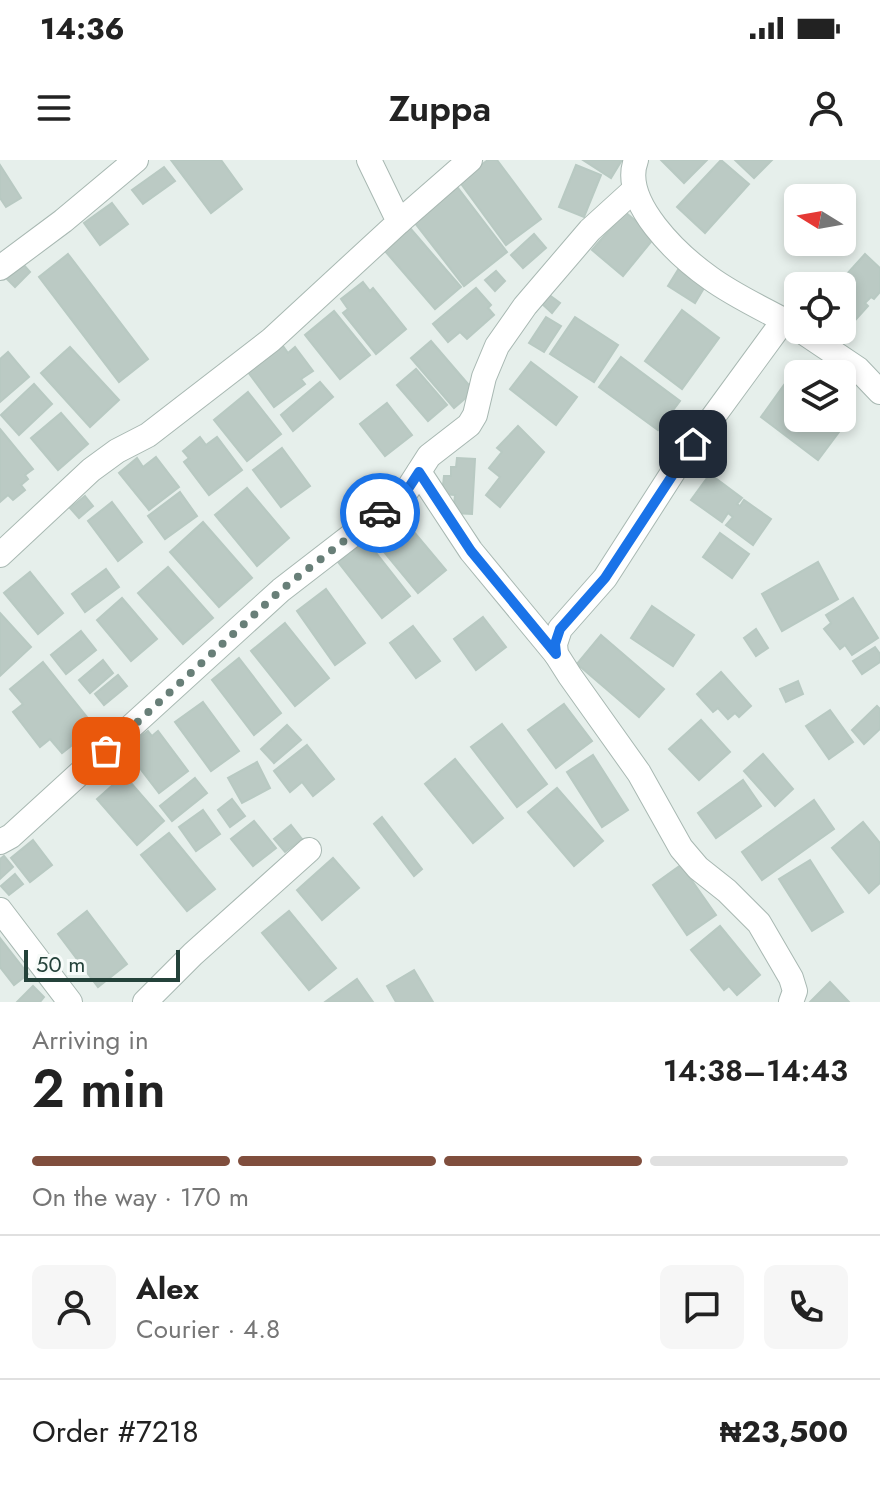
<!DOCTYPE html>
<meta charset="utf-8">
<style>
body{margin:0;font-family:Jost,sans-serif;background:#f6f6f6;color:#222;height:100vh;display:flex;flex-direction:column;font-size:30px;white-space:nowrap}
*{box-sizing:border-box;margin:0}
p{font-size:26px;color:#767676}
.icon{flex:none;width:44px;height:44px;fill:none;stroke:currentColor;stroke-width:2;stroke-linecap:round;stroke-linejoin:round}
.map{position:relative;height:842px;overflow:hidden}
.panel{display:flex;flex-direction:column;background:#fff;flex:1}
.panel>*{flex:none}
.needle{width:52px;rotate:281deg}
.controls{position:absolute;left:784px;top:24px;display:grid;gap:16px}
.controls a{display:grid;place-items:center;width:72px;height:72px;border-radius:12px;background:#fff;box-shadow:0 4px 12px #0003;font-size:40px}
.scale{position:absolute;left:24px;bottom:20px;width:156px;box-sizing:border-box;padding-left:8px;border:4px solid #24423a;border-top:0;font-size:22px;line-height:28px;white-space:nowrap;color:#24423a;-webkit-text-stroke:6px #f7fbf9;paint-order:stroke}
.pin{position:absolute;display:grid;place-items:center;width:68px;height:68px;color:#fff;margin:-34px;border-radius:16px;box-shadow:0 4px 12px #0006}
.courier{position:absolute;display:grid;place-items:center;width:80px;height:80px;margin:-40px;border:6px solid #1a73e8;border-radius:50%;background:#fff;color:#222;box-shadow:0 2px 10px #0007}
.summary em{font-style:normal;font-weight:600}
.summary div{display:flex;flex-direction:column-reverse}
.summary{display:flex;align-items:center;justify-content:space-between;height:136px;padding:0 32px}
h1{font-size:52px;font-weight:600;line-height:60px}
.bar{display:grid;grid-template-columns:repeat(4,1fr);gap:12px 8px;align-content:center;height:96px;padding:0 32px}
.bar i{height:10px;border-radius:6px;background:#e0e0e0}
.bar .current{background:#804e3d}
.bar p{grid-column:span 4}
.line{display:flex;align-items:center;gap:20px;padding:0 32px;border-top:2px solid #e0e0e0}
.line div{flex:1}
.round{display:grid;place-items:center;flex:none;width:84px;height:84px;border-radius:12px;background:#f6f6f6}
.status{display:flex;justify-content:space-between;align-items:center;height:56px;padding:0 40px;background:#fff;direction:ltr}
.status svg{height:22px;fill:currentColor}
header{display:flex;justify-content:space-between;align-items:center;height:104px;padding:0 32px;background:#fff;font-size:36px;font-weight:600}
.map>svg:first-child{display:block}
.building{fill:#bbcac4;stroke:#b8c9c2;stroke-width:2}
.lines{fill:none;stroke-linecap:round;stroke-linejoin:round}
.minor-casing{stroke:#a8b8b2;stroke-width:26}
.tertiary-casing{stroke:#a8b8b2;stroke-width:26}
.minor{stroke:#fff;stroke-width:24}
.tertiary{stroke:#fff;stroke-width:24}
.done{stroke:#687f78;stroke-width:8;stroke-dasharray:0 14.4}
.route{stroke:#1a73e8;stroke-width:10}
</style>
<div class="status"><b>14:36</b><svg viewBox="0 0 49 12"><path d="M0 12V9h3v3zM5 12V6h3v6zM10 12V3h3v9zM15 12V0h3v12zM26 1h20v11H26zM47 4h2v5h-2z"/></svg></div>
<header><svg class="icon" aria-label="menu" viewBox="0 0 24 24"><path d="M4 6h16M4 12h16M4 18h16"/></svg>Zuppa<svg class="icon" aria-label="person" viewBox="0 0 24 24"><circle cx="12" cy="8" r="4"/><path d="M4 21q1-7 8-7t8 7"/></svg></header>
<div class="map">
<svg width="880" height="842" viewBox="0 0 880 842">
<rect width="100%" height="100%" fill="#e6efeb"/>
<!-- building -->
<g class="building">
<polygon points="171,0 221,0 242,29 211,53"/>
<polygon points="488,0 497,0 541,59 506,85 459,21"/>
<polygon points="583,0 622,0 611,18"/>
<polygon points="661,0 707,0 684,23"/>
<polygon points="721,0 749,24 705,73 677,47"/>
<polygon points="735,0 772,0 754,18"/>
<polygon points="0,5 21,38 6,47 0,38"/>
<polygon points="576,5 601,15 584,57 559,47"/>
<polygon points="164,7 175,21 143,44 132,30"/>
<polygon points="455,24 507,92 464,126 411,58"/>
<polygon points="112,43 128,64 100,85 84,63"/>
<polygon points="625,52 655,77 623,116 592,90"/>
<polygon points="410,68 461,127 435,149 385,91"/>
<polygon points="534,74 546,88 523,108 511,95"/>
<polygon points="68,94 148,199 119,222 39,117"/>
<polygon points="865,94 880,108 880,132 874,139 871,137 865,143 868,146 848,168 842,163 842,126 836,126"/>
<polygon points="22,103 30,112 15,127 6,118"/>
<polygon points="681,105 707,123 695,143 668,126"/>
<polygon points="496,111 505,121 495,131 485,120"/>
<polygon points="363,122 370,131 373,128 406,169 376,194 343,153 348,149 341,139"/>
<polygon points="476,128 491,145 488,148 494,155 467,179 460,172 448,182 433,164"/>
<polygon points="548,134 560,143 552,153 541,143"/>
<polygon points="682,150 719,178 682,229 645,201"/>
<polygon points="334,151 370,195 340,219 305,175"/>
<polygon points="546,157 561,166 544,192 529,183"/>
<polygon points="575,157 618,185 594,222 550,194"/>
<polygon points="431,181 474,231 454,248 411,198"/>
<polygon points="283,186 288,193 295,187 313,211 301,219 305,224 274,247 248,212"/>
<polygon points="70,187 119,240 90,267 41,213"/>
<polygon points="8,192 29,217 0,242 0,199"/>
<polygon points="621,197 680,241 658,270 599,227"/>
<polygon points="531,202 577,237 556,265 510,229"/>
<polygon points="416,209 447,245 428,261 397,225"/>
<polygon points="320,222 333,237 293,271 281,255"/>
<polygon points="34,224 52,244 19,275 1,255"/>
<polygon points="784,225 798,235 798,258 829,258 842,268 818,300 761,257"/>
<polygon points="248,232 281,274 247,301 214,260"/>
<polygon points="387,243 412,275 385,296 360,264"/>
<polygon points="61,253 88,284 58,310 31,278"/>
<polygon points="518,266 544,292 500,347 486,335 500,317 489,308 502,292 497,288"/>
<polygon points="0,269 33,309 25,315 28,319 21,325 25,330 13,340 8,335 0,342"/>
<polygon points="200,277 206,285 217,277 242,310 209,335 184,302 189,298 183,291"/>
<polygon points="282,288 310,326 281,347 253,310"/>
<polygon points="156,297 179,327 149,350 119,313 137,298 143,307"/>
<polygon points="457,298 475,299 472,354 453,353 455,335 442,334 444,316 451,316 451,307 456,307"/>
<polygon points="710,314 742,338 737,344 740,346 744,340 771,359 753,385 726,365 733,357 728,353 722,362 691,340"/>
<polygon points="247,328 289,378 257,406 215,355"/>
<polygon points="180,332 197,356 165,379 148,356"/>
<polygon points="85,336 93,346 79,358 70,348"/>
<polygon points="112,342 142,382 118,401 88,361"/>
<polygon points="398,353 446,410 418,433 371,376"/>
<polygon points="203,362 252,418 219,447 170,392"/>
<polygon points="720,373 749,394 732,418 703,397"/>
<polygon points="366,380 410,436 382,458 338,402"/>
<polygon points="818,402 838,439 782,471 762,434"/>
<polygon points="168,407 213,458 183,484 138,433"/>
<polygon points="106,409 119,427 85,452 72,434"/>
<polygon points="30,412 63,453 38,474 4,433"/>
<polygon points="326,429 365,483 335,505 297,451"/>
<polygon points="122,438 157,479 131,501 97,460"/>
<polygon points="853,438 878,478 852,495 845,485 840,489 824,469 831,463 826,455"/>
<polygon points="652,446 694,475 673,506 631,478"/>
<polygon points="0,453 31,487 0,516"/>
<polygon points="483,457 506,487 476,510 454,479"/>
<polygon points="285,463 329,518 295,546 251,491"/>
<polygon points="413,466 440,501 416,518 390,483"/>
<polygon points="756,469 768,488 756,496 744,478"/>
<polygon points="81,471 96,490 66,514 51,495"/>
<polygon points="601,475 664,529 639,557 577,504"/>
<polygon points="875,487 880,494 880,502 862,514 853,501"/>
<polygon points="239,498 281,553 254,575 212,520"/>
<polygon points="103,500 113,513 90,533 79,520"/>
<polygon points="43,502 95,567 62,593 50,579 40,587 13,552 23,544 10,529"/>
<polygon points="721,512 751,546 739,557 735,553 728,559 718,548 713,552 697,534"/>
<polygon points="118,515 127,526 104,545 95,534"/>
<polygon points="798,521 803,534 786,542 780,529"/>
<polygon points="203,542 239,591 211,611 175,562"/>
<polygon points="564,544 592,581 556,608 528,570"/>
<polygon points="877,546 880,549 880,569 864,584 852,570"/>
<polygon points="830,550 853,582 829,599 806,566"/>
<polygon points="701,560 730,592 699,620 669,589"/>
<polygon points="502,564 547,624 517,647 471,587"/>
<polygon points="287,565 301,580 274,603 261,589"/>
<polygon points="148,571 152,576 158,571 188,611 159,633 129,594 134,590 130,585"/>
<polygon points="307,585 334,619 313,636 302,622 290,632 274,611"/>
<polygon points="763,594 793,629 775,646 744,611"/>
<polygon points="593,595 628,650 602,667 567,612"/>
<polygon points="455,599 503,658 473,683 425,624"/>
<polygon points="257,602 270,628 242,643 228,618"/>
<polygon points="124,615 164,661 137,685 97,639"/>
<polygon points="195,618 207,633 172,661 160,646"/>
<polygon points="743,620 761,646 716,678 698,653"/>
<polygon points="557,628 603,681 574,706 528,652"/>
<polygon points="232,639 245,656 230,667 218,650"/>
<polygon points="814,640 834,669 762,720 742,692"/>
<polygon points="203,650 220,674 196,691 179,667"/>
<polygon points="382,657 422,709 414,716 374,664"/>
<polygon points="254,661 276,688 253,706 231,679"/>
<polygon points="863,662 880,683 880,723 869,733 832,688"/>
<polygon points="291,665 302,679 285,692 274,679"/>
<polygon points="169,673 215,729 187,751 141,695"/>
<polygon points="33,680 52,705 30,722 11,698"/>
<polygon points="4,696 13,707 0,719 0,699"/>
<polygon points="333,698 359,728 322,760 297,730"/>
<polygon points="810,700 843,752 812,771 779,719"/>
<polygon points="681,705 716,755 687,775 653,725"/>
<polygon points="15,714 23,724 9,735 1,726"/>
<polygon points="87,751 127,804 98,827 58,774"/>
<polygon points="289,751 336,808 309,830 262,773"/>
<polygon points="720,766 760,815 737,835 729,826 724,830 691,790"/>
<polygon points="0,778 28,814 14,825 0,807"/>
<polygon points="414,810 433,842 396,842 387,826"/>
<polygon points="357,819 373,842 325,842"/>
<polygon points="830,822 849,842 810,842"/>
<polygon points="33,826 44,837 40,842 17,842"/>
</g>
<g class="lines">
<defs>
<g id="minor">
<path d="M636 0C620 42 679 96 710 118 736 137 768 151 796 167"/>
<polyline points="399,62 470,0"/>
<polyline points="784,160 675,309 605,418 560,469 555,484 556,494 570,516 639,613 681,688 698,708 727,731 759,763 791,818 795,831 791,842"/>
<polyline points="800,170 858,209 880,232"/>
<polyline points="419,312 471,391 556,494"/>
<polyline points="0,395 91,310 117,291 148,275 271,180 399,62 369,0"/>
<polyline points="0,682 11,676 281,430 404,335 429,296 469,265 475,255 484,217 497,186 525,146 590,70 634,30"/>
<polyline points="0,750 70,842"/>
<polyline points="145,842 193,794 309,690"/>
</g>
<polyline id="tertiary" points="0,108 63,61 136,0"/>
</defs>
<!-- minor casing -->
<use href="#minor" class="minor-casing"/>
<!-- tertiary casing -->
<use href="#tertiary" class="tertiary-casing"/>
<!-- minor -->
<use href="#minor" class="minor"/>
<!-- tertiary -->
<use href="#tertiary" class="tertiary"/>
</g>
<g class="lines">
<!-- done -->
<polyline class="done" points="106,591 281,430 380,353"/>
<!-- route -->
<polyline class="route" points="380,353 404,335 419,312 471,391 556,494 555,484 560,469 605,418 693,284"/>
</g>
</svg>
<div class="controls">
<a><svg class="needle" viewBox="-14 -14 28 28"><path d="M0-13l5 13h-10z" fill="#e53935"/><path d="M0 13l5-13h-10z" fill="#767676"/></svg></a>
<a><svg class="icon" aria-label="locate" viewBox="0 0 24 24"><circle cx="12" cy="12" r="6"/><path d="M12 2v4M12 18v4M2 12h4M18 12h4"/></svg></a>
<a><svg class="icon" aria-label="layers" viewBox="0 0 24 24"><path d="M12 4l9 5-9 5-9-5zM3 14l9 5 9-5"/></svg></a>
</div>
<div class="scale">50 m</div>
<div class="pin" style="left:106px;top:591px;background:#ea580c"><svg class="icon" aria-label="bag" viewBox="0 0 24 24"><path d="M5 8h14l-1 12H6zM9 8a3 3 0 0 1 6 0"/></svg></div>
<div class="pin" style="left:693px;top:284px;background:#1f2937"><svg class="icon" aria-label="home" viewBox="0 0 24 24"><path d="M3 11l9-7 9 7M6 9v11h12V9"/></svg></div>
<div class="courier" style="left:380px;top:353px"><svg class="icon" aria-label="car" viewBox="0 0 24 24"><path d="M5 17H2v-5l4-1 3-4h7l3 4 3 1v5h-3M9 17h6M6 11h13"/><circle cx="7" cy="17" r="2"/><circle cx="17" cy="17" r="2"/></svg></div>
</div>
<section class="panel">
<div class="summary"><div><h1>2 min</h1><p>Arriving in</p></div><em>14:38–14:43</em></div>
<div class="bar"><i class="current"></i><i class="current"></i><i class="current"></i><i></i><p>On the way · 170 m</p></div>
<div class="line" style="height:144px"><a class="round"><svg class="icon" aria-label="person" viewBox="0 0 24 24"><circle cx="12" cy="8" r="4"/><path d="M4 21q1-7 8-7t8 7"/></svg></a><div><b>Alex</b><p>Courier · 4.8</p></div><a class="round"><svg class="icon" aria-label="chat" viewBox="0 0 24 24"><path d="M4 5h16v11H9l-5 4z"/></svg></a><a class="round"><svg class="icon" aria-label="phone" viewBox="0 0 24 24"><path d="M5 4h4l2 5-3 2q2 4 5 5l2-3 5 2v4C11 20 4 13 5 4z"/></svg></a></div>
<div class="line" style="height:104px"><div>Order #7218</div><b>₦23,500</b></div>
</section>
